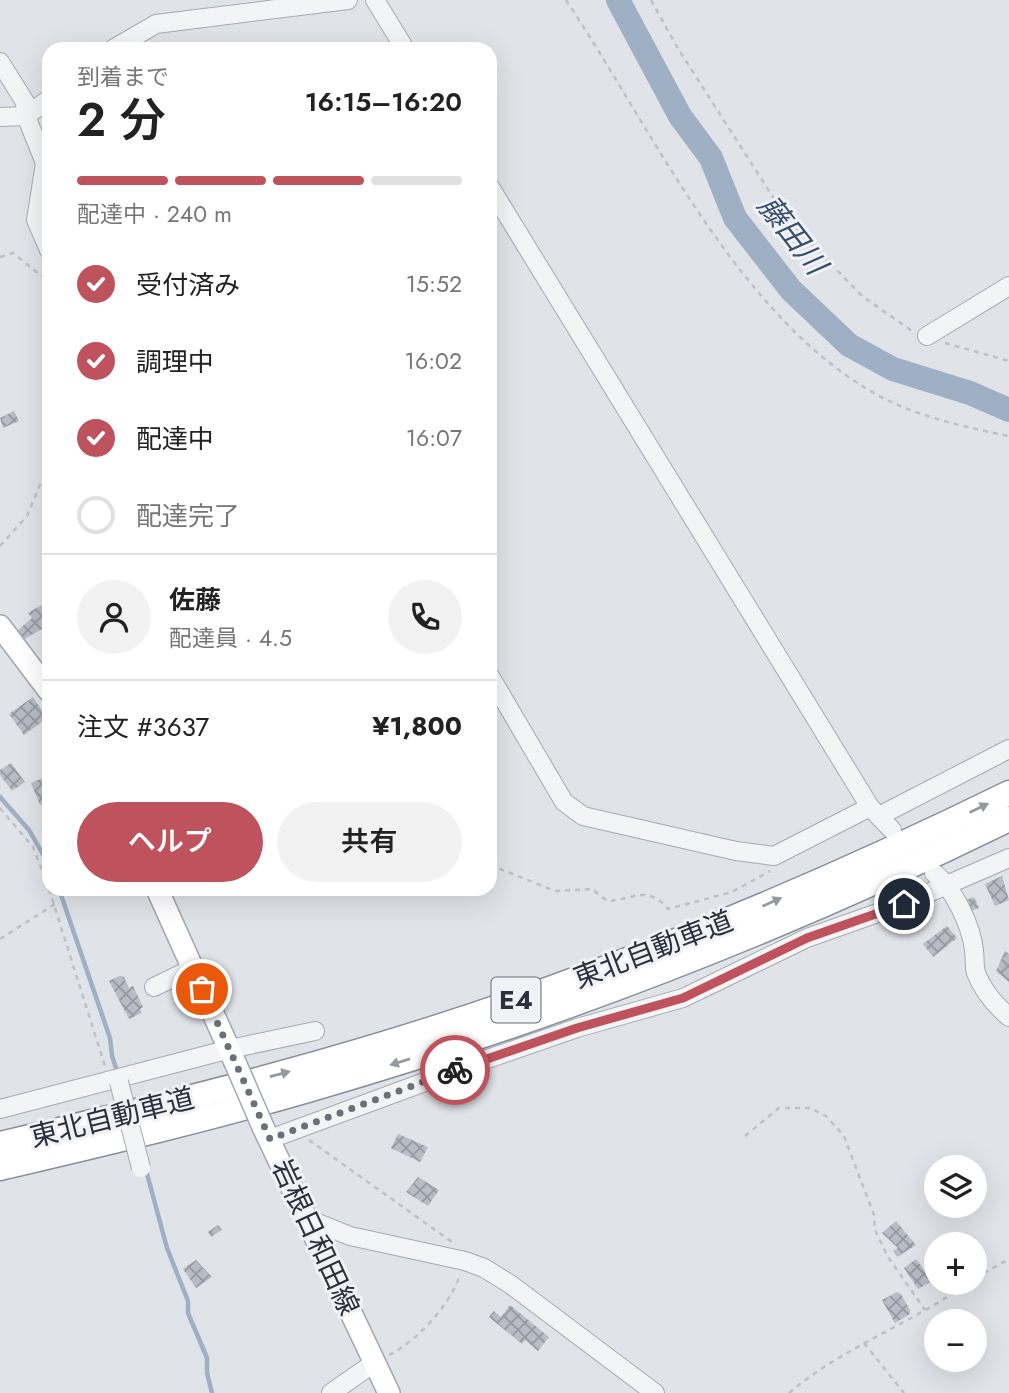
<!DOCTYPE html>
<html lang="ja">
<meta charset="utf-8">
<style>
body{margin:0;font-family:Jost,"Noto Sans JP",sans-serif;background:#f2f2f2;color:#222;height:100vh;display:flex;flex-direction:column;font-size:26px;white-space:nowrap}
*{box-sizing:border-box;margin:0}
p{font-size:23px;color:#767676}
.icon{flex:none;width:38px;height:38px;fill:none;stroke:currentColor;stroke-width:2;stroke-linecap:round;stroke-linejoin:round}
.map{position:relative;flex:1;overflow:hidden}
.drawer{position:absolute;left:42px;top:42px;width:455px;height:854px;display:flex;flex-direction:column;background:#fff;border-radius:21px;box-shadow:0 7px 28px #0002}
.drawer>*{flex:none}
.tools{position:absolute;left:924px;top:1155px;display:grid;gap:14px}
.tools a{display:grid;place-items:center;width:63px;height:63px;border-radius:50%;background:#fff;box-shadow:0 7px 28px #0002;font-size:35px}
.pin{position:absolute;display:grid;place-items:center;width:60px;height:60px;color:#fff;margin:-30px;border:4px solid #fff;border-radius:50%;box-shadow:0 2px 7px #0007}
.courier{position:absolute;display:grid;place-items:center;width:70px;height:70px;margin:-35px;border:5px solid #bf535d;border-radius:50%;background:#fff;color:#222;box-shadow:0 2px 9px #0007}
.overview em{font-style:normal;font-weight:600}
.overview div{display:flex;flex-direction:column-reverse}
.overview{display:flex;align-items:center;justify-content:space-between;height:119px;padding:0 35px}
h1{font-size:46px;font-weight:600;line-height:52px}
.bar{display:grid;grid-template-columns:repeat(4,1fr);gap:10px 7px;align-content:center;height:84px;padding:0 35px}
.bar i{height:9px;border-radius:5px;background:#e0e0e0}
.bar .on{background:#bf535d}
.bar p{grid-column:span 4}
.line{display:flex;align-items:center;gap:18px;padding:0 35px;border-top:2px solid #e0e0e0}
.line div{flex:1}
.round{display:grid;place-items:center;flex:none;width:74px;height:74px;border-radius:37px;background:#f2f2f2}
ol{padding:0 35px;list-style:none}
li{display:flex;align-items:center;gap:21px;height:77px}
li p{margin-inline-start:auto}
li .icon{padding:7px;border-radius:50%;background:#bf535d;color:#fff;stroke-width:4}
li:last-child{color:#767676}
li i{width:38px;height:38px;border:4px solid #e0e0e0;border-radius:50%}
.cta{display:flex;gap:14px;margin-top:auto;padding:14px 35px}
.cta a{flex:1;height:80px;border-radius:42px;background:#bf535d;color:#fff;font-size:28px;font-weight:600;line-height:80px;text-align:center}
.cta a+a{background:#f2f2f2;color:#222}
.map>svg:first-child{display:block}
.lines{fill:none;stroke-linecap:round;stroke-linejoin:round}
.stream{stroke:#9fafc4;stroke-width:4.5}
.river{stroke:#9fafc4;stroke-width:24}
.building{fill:url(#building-cross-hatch)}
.minor-casing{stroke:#a6aab1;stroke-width:20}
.major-casing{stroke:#a1a7b2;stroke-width:24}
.highway-casing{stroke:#89909d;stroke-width:27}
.path{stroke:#bfc1c6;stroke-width:2.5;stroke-dasharray:5 5;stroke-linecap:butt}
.minor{stroke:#f3f4f6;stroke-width:18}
.major{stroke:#fff;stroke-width:21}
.highway{stroke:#fff;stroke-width:24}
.minor-bridge-casing{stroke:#a6aab1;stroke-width:20;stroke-linecap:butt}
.major-bridge-casing{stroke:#a1a7b2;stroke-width:24;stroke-linecap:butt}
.minor-bridge{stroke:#f3f4f6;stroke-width:18}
.major-bridge{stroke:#fff;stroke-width:21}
.oneway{fill:#95989e}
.done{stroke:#6a6f79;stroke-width:7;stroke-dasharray:0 12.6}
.route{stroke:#bf535d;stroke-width:9}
.labels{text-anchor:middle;stroke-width:6;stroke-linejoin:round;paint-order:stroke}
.shield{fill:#f0f2f5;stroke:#666a74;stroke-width:2}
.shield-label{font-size:26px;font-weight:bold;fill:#2b303d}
.street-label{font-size:28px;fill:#2b303d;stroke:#f0f2f5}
.water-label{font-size:30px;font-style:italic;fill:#394d6d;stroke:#f0f2f5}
</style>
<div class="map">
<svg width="1009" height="1393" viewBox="0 0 1009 1393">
<defs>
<pattern id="building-cross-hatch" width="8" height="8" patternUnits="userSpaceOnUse" patternTransform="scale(1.75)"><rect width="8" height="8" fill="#b8bcc4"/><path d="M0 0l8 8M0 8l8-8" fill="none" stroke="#9699a0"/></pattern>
</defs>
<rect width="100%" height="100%" fill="#e0e3e8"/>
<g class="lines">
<!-- stream -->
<g class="stream">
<polyline points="0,797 29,830 49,865"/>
<polyline points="59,889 110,1038 112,1056 118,1074"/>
<polyline points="146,1170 167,1248 188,1301 188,1313 207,1358 207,1373 212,1393"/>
</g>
<!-- river -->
<polyline class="river" points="618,0 680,116 711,158 735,218 791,290 849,345 893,369 970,393 1009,410"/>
</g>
<!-- building -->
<g class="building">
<polygon points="14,411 19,421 3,428 0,418"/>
<polygon points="47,602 49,625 23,640 17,631 32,618 28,613"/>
<polygon points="33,697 47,718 24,735 9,714"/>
<polygon points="11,763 25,782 12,791 0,775 0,770"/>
<polygon points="49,775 49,801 40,805 31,783"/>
<polygon points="1002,876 1009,900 995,906 985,884"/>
<polygon points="974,897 979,908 971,911 966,900"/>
<polygon points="923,917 927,924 913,932 909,925"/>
<polygon points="947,926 957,938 933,957 923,944"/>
<polygon points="1005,951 1009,954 1009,982 996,971"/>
<polygon points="119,976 124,977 129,988 133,986 143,1007 140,1009 142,1013 129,1019 109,981"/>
<polygon points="398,1134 428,1147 420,1162 391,1148"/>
<polygon points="418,1177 439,1190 428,1206 406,1192"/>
<polygon points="896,1221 916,1245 897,1257 893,1251 898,1248 882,1233"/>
<polygon points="218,1225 222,1230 211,1237 208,1232"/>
<polygon points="916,1259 925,1271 932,1266 936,1271 936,1279 918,1289 904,1268"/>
<polygon points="196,1260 212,1277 196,1288 183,1269"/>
<polygon points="897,1292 901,1294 910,1310 910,1314 895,1323 882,1300"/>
<polygon points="510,1305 549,1337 538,1351 525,1340 522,1344 489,1317 494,1311 501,1317"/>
</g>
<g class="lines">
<defs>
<g id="minor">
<polyline points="375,0 405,49"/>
<polyline points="113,49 156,24 348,0"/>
<polyline points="0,62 25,102 26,116 45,163 36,220 49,250"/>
<polyline points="0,117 26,116 49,99"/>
<polyline points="490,187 870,807 892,830"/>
<polyline points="927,336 1009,286"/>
<polyline points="490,676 564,802 583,816 736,851 774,856 870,807"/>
<polyline points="879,816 1009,749"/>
<path d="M934 873C953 887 972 927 974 951 975 958 974 965 976 973 983 991 995 1005 1009 1017"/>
<polyline points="154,987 193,968"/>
<polyline points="0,1109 230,1049 315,1031"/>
<polyline points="270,1139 479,1062 577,1028 683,998 807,938 903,904 1009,858"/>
<polyline points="308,1219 350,1236 465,1261 484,1268 510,1284 655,1393"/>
<polyline points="331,1393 374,1363"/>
</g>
<g id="major">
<polyline points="0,626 49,691"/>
<polyline points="157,889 234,1060"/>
<polyline points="263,1127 389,1393"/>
</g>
<g id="highway">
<path d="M0 1144C183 1101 367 1055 544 991 703 934 858 867 1009 793"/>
<path d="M0 1168C106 1143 213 1118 318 1087 555 1018 787 928 1009 819"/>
</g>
</defs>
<!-- minor casing -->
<use href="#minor" class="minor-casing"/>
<!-- major casing -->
<use href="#major" class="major-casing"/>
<!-- highway casing -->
<use href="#highway" class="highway-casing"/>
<!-- path -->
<g class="path">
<path d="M566 0C653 130 742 327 887 400 924 418 969 428 1009 436"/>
<polyline points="651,0 677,47 787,219 862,296 912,331"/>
<polyline points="0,257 13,253 49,282"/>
<polyline points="945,343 1009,361"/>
<polyline points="0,546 27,516 42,480 49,473"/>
<polyline points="0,808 33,847 49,888"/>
<path d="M490 865 555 891 592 889 607 901C632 900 648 884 668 909L732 892 770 871"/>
<polyline points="49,889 105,1066"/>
<polyline points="0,939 55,904"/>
<polyline points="745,1136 779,1108 810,1108 826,1116 844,1136 874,1215 875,1230 888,1257 925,1310"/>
<polyline points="309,1140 452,1242"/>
<polyline points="975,1278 1009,1259"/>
<polyline points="864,1343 904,1393"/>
<path d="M389 1355C417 1341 450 1305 460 1275"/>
<path d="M789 1393C843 1347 911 1324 968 1283"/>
</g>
<!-- minor -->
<use href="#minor" class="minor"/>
<!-- major -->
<use href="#major" class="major"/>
<!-- highway -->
<use href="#highway" class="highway"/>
<defs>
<polyline id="minor-bridge" points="119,1082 141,1168"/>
<polyline id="major-bridge" points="234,1060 263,1127"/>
</defs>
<!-- minor-bridge casing -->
<use href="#minor-bridge" class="minor-bridge-casing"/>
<!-- major-bridge casing -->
<use href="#major-bridge" class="major-bridge-casing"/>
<!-- minor-bridge -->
<use href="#minor-bridge" class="minor-bridge"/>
<!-- major-bridge -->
<use href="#major-bridge" class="major-bridge"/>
</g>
<!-- one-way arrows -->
<defs><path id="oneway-solid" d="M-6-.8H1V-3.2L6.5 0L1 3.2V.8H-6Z" transform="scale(1.75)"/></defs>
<g class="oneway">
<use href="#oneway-solid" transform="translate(979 808) rotate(-26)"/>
<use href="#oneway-solid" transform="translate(772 902) rotate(-24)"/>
<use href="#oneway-solid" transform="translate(400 1062) rotate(163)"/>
<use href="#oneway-solid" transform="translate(280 1074) rotate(-15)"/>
</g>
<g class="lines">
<!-- done -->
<polyline class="done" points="202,989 270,1139 455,1070"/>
<!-- route -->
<polyline class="route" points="455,1070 577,1028 683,998 807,938 904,904"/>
</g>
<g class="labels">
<!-- shield labels -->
<rect class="shield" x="491.5" y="977.5" width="49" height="45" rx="5"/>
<g class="shield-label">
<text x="516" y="1009">E4</text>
</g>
<!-- street labels -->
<g class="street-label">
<text transform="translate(653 949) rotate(-21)" y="10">東北自動車道</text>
<text transform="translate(112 1117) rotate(-14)" y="10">東北自動車道</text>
<text transform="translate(316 1237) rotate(65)" y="10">岩根日和田線</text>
</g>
<!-- water labels -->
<g class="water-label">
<text transform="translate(792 235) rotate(52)" y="10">藤田川</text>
</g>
</g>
</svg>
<div class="tools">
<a><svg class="icon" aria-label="layers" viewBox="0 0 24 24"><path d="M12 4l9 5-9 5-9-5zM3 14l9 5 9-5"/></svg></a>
<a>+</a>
<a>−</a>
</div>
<div class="pin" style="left:202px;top:989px;background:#ea580c"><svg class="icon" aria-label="bag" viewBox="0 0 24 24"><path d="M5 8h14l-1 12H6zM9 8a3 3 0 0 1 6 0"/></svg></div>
<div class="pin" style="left:904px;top:904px;background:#1f2937"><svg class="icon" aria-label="home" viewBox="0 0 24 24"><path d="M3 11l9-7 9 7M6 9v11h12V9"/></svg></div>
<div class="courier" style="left:455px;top:1070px"><svg class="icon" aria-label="bike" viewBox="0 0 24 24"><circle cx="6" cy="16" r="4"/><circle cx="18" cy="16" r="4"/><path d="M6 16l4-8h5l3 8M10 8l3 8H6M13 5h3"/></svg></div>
<section class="drawer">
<div class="overview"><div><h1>2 分</h1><p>到着まで</p></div><em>16:15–16:20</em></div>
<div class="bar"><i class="on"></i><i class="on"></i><i class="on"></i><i></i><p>配達中 · 240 m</p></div>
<ol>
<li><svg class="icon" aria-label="check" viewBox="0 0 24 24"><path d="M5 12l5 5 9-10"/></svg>受付済み<p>15:52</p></li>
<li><svg class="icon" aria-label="check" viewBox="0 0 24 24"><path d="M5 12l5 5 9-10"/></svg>調理中<p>16:02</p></li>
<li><svg class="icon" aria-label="check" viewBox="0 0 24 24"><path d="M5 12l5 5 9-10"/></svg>配達中<p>16:07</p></li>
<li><i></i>配達完了</li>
</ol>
<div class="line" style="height:126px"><a class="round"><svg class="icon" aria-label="person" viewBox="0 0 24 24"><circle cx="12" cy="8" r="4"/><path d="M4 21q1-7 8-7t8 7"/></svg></a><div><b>佐藤</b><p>配達員 · 4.5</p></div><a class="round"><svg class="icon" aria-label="phone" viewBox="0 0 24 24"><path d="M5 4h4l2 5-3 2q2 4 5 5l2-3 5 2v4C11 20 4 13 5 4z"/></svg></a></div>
<div class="line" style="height:91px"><div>注文 #3637</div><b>¥1,800</b></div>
<div class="cta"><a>ヘルプ</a><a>共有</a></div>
</section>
</div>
